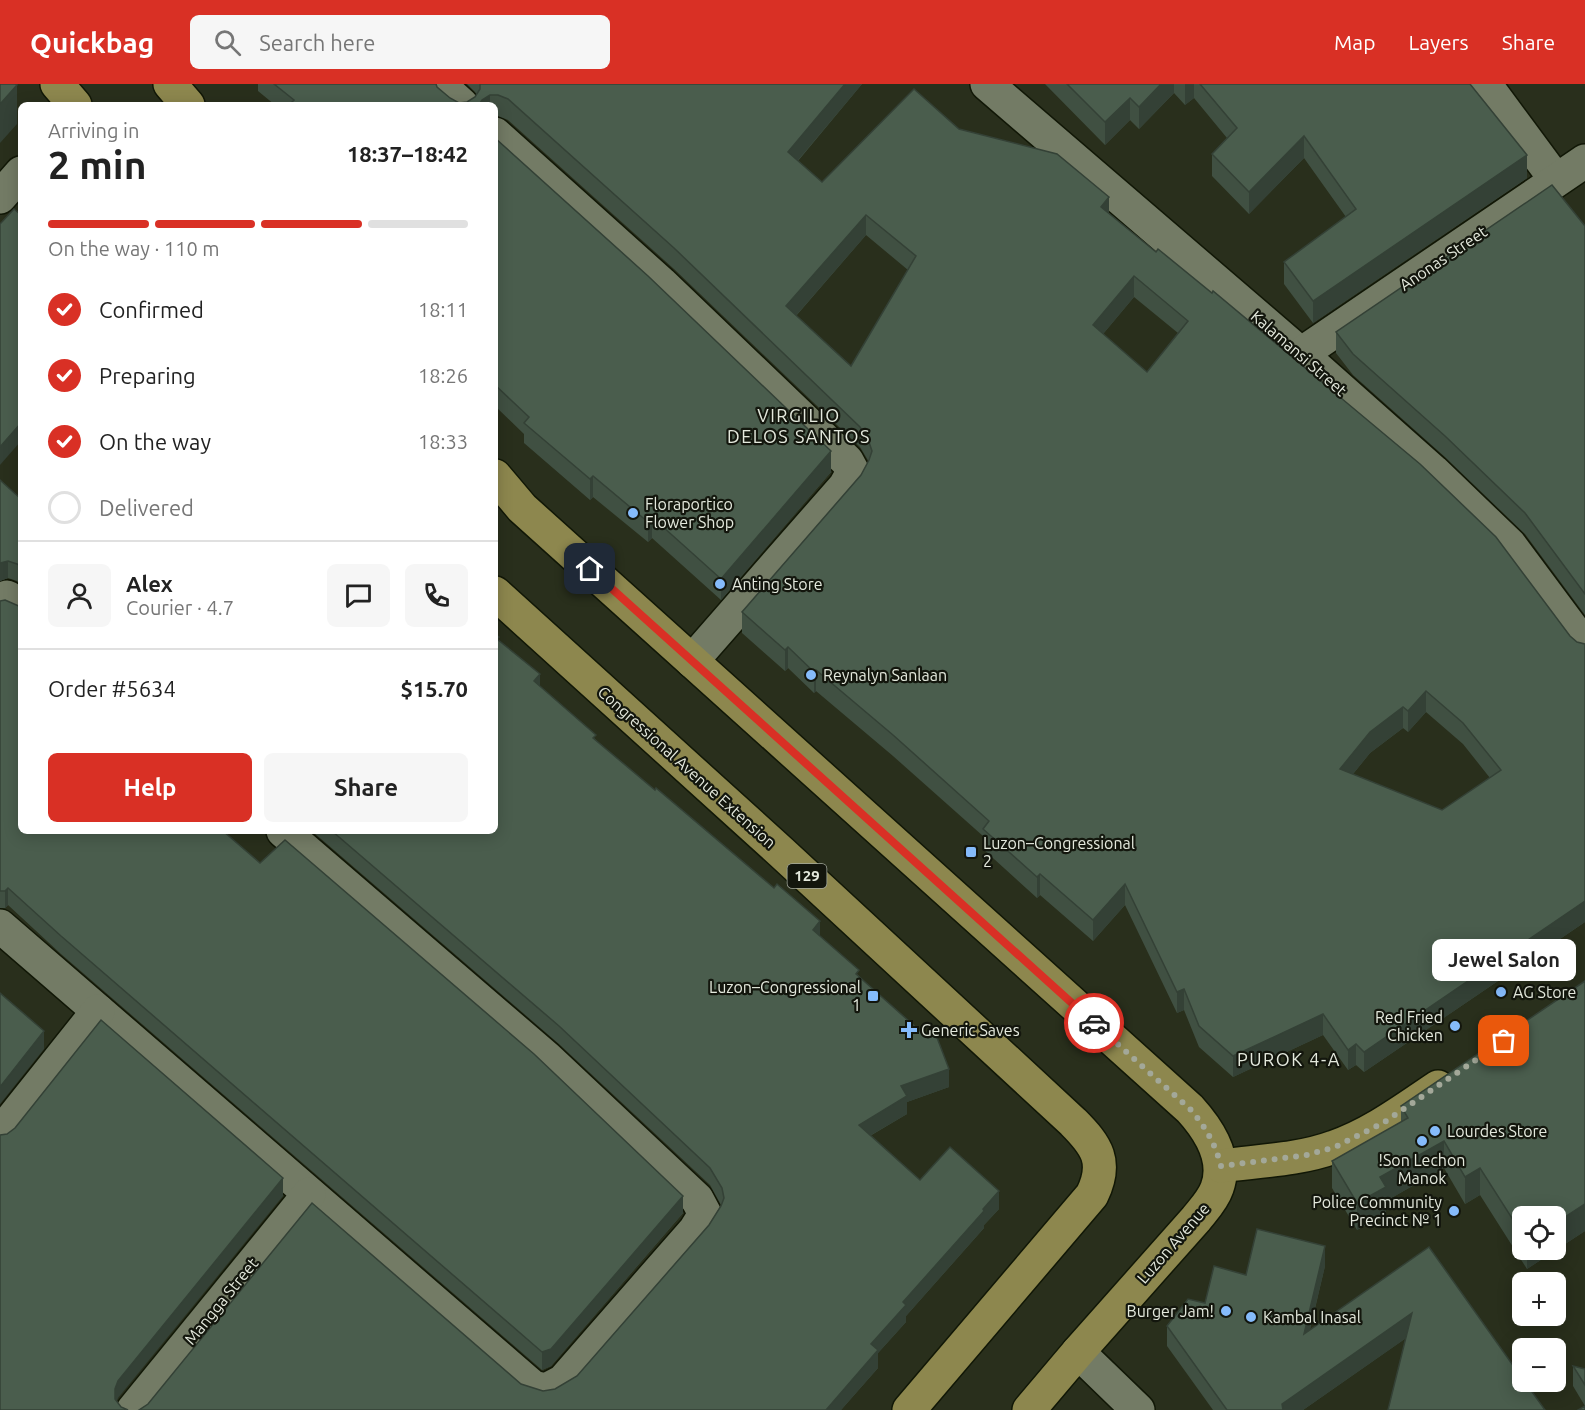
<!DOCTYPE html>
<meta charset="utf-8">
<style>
body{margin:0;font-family:Ubuntu,sans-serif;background:#f6f6f6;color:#222;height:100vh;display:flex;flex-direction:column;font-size:22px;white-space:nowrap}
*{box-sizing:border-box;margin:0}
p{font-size:20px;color:#767676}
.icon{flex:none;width:33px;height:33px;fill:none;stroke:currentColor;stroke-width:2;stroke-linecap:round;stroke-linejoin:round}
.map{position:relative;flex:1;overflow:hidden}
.drawer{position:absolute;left:18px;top:18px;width:480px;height:732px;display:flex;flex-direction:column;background:#fff;border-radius:9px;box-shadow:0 3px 15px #0003}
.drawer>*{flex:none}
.fabs{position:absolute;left:1512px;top:1122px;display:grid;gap:12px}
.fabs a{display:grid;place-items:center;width:54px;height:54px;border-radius:9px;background:#fff;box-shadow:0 3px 15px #0003;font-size:30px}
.pin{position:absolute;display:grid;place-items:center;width:51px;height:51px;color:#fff;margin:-26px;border-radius:12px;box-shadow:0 3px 9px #0006}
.courier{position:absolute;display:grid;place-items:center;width:60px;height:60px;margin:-30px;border:4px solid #d93025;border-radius:50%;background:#fff;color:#222;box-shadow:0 2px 8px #0007}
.bubble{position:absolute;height:42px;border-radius:9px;background:#fff;box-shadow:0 3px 15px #0003;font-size:20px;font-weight:600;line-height:42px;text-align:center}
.overview em{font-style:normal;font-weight:600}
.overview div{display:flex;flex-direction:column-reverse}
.overview{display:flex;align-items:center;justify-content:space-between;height:102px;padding:0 30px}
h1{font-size:39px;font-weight:600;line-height:45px}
.bar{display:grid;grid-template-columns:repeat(4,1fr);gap:9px 6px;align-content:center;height:72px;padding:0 30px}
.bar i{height:8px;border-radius:4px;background:#e0e0e0}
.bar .current{background:#d93025}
.bar p{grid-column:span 4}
.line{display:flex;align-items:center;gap:15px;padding:0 30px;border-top:2px solid #e0e0e0}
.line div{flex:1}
.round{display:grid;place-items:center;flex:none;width:63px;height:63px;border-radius:9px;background:#f6f6f6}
ol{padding:0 30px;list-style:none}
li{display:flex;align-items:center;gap:18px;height:66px}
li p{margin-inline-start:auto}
li .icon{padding:6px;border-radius:50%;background:#d93025;color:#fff;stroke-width:4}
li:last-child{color:#767676}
li i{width:33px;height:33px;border:3px solid #e0e0e0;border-radius:50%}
.cta{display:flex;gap:12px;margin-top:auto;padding:12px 30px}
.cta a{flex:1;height:69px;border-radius:9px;background:#d93025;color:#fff;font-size:24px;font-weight:600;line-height:69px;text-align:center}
.cta a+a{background:#f6f6f6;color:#222}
header{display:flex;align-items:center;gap:36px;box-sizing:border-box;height:84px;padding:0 30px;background:#d93025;color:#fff}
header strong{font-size:28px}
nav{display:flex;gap:33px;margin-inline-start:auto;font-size:21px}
.search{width:420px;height:54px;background:#f6f6f6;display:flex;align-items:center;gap:15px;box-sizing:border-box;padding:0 21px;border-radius:9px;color:#767676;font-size:22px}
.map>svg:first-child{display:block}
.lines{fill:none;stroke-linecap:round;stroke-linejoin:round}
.minor-casing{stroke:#111706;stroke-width:36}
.major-casing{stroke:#111706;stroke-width:36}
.minor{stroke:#737b65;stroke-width:33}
.major{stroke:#8d874e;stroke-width:33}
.wall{fill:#405042;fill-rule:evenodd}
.shaded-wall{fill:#344136}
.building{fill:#4a5d4d;stroke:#344136;stroke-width:1.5;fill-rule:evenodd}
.done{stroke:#a3a899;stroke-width:6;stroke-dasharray:0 10.8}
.route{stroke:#d93025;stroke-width:8}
.poi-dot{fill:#85bbfb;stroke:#13160d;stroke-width:2}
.labels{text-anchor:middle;stroke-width:4.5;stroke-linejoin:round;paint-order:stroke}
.shield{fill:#13160d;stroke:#a5aa9f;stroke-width:1.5}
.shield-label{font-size:15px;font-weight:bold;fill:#e4e9dd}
.street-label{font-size:16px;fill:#e4e9dd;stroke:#13160d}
.poi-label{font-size:16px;fill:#e4e9dd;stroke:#13160d;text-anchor:start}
.neighbourhood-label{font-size:18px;letter-spacing:1.5px;fill:#e4e9dd;stroke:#13160d}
</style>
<header>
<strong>Quickbag</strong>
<div class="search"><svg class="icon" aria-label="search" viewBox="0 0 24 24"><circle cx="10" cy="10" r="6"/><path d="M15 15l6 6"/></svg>Search here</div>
<nav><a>Map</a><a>Layers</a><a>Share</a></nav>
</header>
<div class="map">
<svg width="1585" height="1326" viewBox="0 0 1585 1326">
<rect width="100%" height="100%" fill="#292f1c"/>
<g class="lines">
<defs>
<g id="minor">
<polyline points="987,0 1301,270 1433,387 1510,461 1585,562"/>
<polyline points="1485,0 1556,96"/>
<polyline points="450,10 462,21"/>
<polyline points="495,50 661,199 847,377 853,388 845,402 692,577"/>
<polyline points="0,113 21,89"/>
<polyline points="1301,270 1585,77"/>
<polyline points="0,516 7,513 21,522"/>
<polyline points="0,842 533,1303 546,1306 563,1297 695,1146 705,1130 697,1115 547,974 283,747"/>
<polyline points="0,1050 98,927"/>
<polyline points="1078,1268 1138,1326"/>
<polyline points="133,1326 309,1110"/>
</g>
<g id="major">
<polyline points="57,0 75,21"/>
<polyline points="170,0 188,21"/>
<path d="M495 392 522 424 1190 1025C1209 1046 1228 1074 1217 1104 1213 1116 1203 1126 1196 1135L1078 1268 1029 1326"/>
<path d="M495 509 781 768 1073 1038C1097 1062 1108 1078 1092 1111L909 1326"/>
<path d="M1221 1082C1258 1077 1299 1076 1334 1063 1372 1050 1405 1025 1438 1003"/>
</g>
</defs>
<!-- minor casing -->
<use href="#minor" class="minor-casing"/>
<!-- major casing -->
<use href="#major" class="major-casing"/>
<!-- minor -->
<use href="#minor" class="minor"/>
<!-- major -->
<use href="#major" class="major"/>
</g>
<!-- wall -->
<g class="wall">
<path d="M258 0H436L437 3 450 14 459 19 467 18 475 13 477 11 475 8 467 0H862L798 77 822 98 959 45 1109 129 1570 552 1577 558 1585 560V838L1364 988 1356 981 1348 986 1323 951 1233 993 1199 963 1184 926 1177 929 1125 821 1093 857 1040 811 1037 814 983 765V752L893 672 816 607 814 609 788 584 785 587 742 549V528L861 391 869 378 860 363 674 185 508 36 498 32H495V21H275L258 7ZM866 151 908 186 851 282 796 232ZM1134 213 1178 249 1147 288 1103 250ZM1426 628 1463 660 1490 694 1442 726 1353 690 1370 669 1403 644 1408 648Z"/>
<polygon points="1045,0 1470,0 1527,94 1313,239 1284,200 1284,178 1346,133 1304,74 1249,130 1212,92 1212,70 1227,54 1194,14 1185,21 1174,9 1139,45 1130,36 1105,61"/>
<polygon points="495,54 831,388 721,516 652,454 648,458 593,413 590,416 524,359 524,350 495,322"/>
<polygon points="1585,142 1585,531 1525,450 1445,373 1353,291 1336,269 1336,248"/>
<polygon points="0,396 21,415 21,500 17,497 8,494 0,497"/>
<polygon points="0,517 21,747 260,779 683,1129 551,1282 542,1286 61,870 8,821 5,824 0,824"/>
<polygon points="499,556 540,602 596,656 820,853 859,892 949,1003 907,1018 907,1030 870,1052 920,1096 999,1125 984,1141 984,1144 906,1232 906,1238 878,1269 878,1284 841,1326 139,1326 521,1300 543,1307 555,1305 577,1292 709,1141 721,1121 710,1101 559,960 313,748 313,747 495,747"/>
<path d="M1585 897V1147L1527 1185 1480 1111 1465 1120 1444 1084 1386 1117V1130L1357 1146 1332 1104V1077L1401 1038V1022ZM1522 1132 1556 1166H1522Z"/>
<polygon points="1429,1163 1406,1254 1303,1326 1213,1326 1167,1262 1167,1242 1205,1219 1246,1191 1325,1182 1310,1246"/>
<polygon points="1573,1282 1585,1285 1585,1326 1585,1322 1573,1302"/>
</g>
<!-- shaded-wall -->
<g class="shaded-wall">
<polygon points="845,0 862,0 788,88 788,68"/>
<polygon points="1161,0 1174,0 1174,9 1139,45 1139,23"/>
<polygon points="1185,0 1194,0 1194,14 1185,21"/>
<polygon points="17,1 17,40 0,59 0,20"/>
<polygon points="490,11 490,21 479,21 482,16"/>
<polygon points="1130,14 1130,36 1105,61 1105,38"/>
<polygon points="1304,52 1304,74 1249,130 1249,108"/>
<polygon points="1527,71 1527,94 1313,239 1313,217"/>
<polygon points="1109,113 1109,133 1101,123"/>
<polygon points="866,131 866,151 786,243 786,222"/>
<polygon points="1134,192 1134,213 1093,262 1093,241"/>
<polygon points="21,339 21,357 0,381 0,363"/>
<polygon points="831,367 831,388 721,516 721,495"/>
<polygon points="593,392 593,413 590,416 590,395"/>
<polygon points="652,433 652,454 648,458 648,438"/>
<polygon points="8,477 8,494 0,497 0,479"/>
<polygon points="788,563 788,584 785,587 785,566"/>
<polygon points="816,586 816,607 814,609 814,588"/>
<polygon points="540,590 540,608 534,597"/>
<polygon points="1426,607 1426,628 1408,648 1408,627"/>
<polygon points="1403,623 1403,644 1370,669 1340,706 1340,685 1370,648"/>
<polygon points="1040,790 1040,811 1037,814 1037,793"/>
<polygon points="1125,800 1125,821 1093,857 1093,836"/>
<polygon points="8,804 8,821 5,824 5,807"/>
<polygon points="1585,817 1585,838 1364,988 1364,968"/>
<polygon points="820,837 820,855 813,846"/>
<polygon points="1184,905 1184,926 1177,929 1177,908"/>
<polygon points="1323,930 1323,951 1233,993 1233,972"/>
<polygon points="44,947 44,965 0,1020 0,1003"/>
<polygon points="1356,960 1356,981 1348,986 1348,966"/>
<polygon points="949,985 949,1003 907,1018 907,1030 859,1058 859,1041 901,1002"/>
<polygon points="1444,1057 1444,1084 1386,1117 1386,1130 1357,1146 1357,1119 1380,1093"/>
<polygon points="1480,1084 1480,1111 1465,1120 1465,1093"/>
<polygon points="283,1094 283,1112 118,1314 115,1322 115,1305 118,1297"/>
<polygon points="999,1107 999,1125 984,1141 984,1144 906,1232 906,1238 878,1269 878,1284 841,1326 826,1326 871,1260 903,1218"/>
<polygon points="683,1112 683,1129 551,1282 542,1286 542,1268"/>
<polygon points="1585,1120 1585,1147 1527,1185 1527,1166 1556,1166 1556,1139"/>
<polygon points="1325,1162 1325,1182 1304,1270 1304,1250"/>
<polygon points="1412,1229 1412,1250 1303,1326 1282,1326 1282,1320"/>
</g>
<!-- building -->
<g class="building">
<polygon points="0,0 15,0 17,1 0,20"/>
<path d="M274 0H436L437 3 450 14 459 19 467 18 475 13 480 5V0H845L788 68 822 98 914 5 959 45 1057 70 1109 113 1101 123 1156 168 1158 165 1212 209 1213 207 1420 380 1496 453 1570 552 1577 558 1585 560V817L1364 968 1356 960 1348 966 1323 930 1233 972 1199 942 1184 905 1177 908 1125 800 1093 836 1040 790 1037 793 983 745 989 737 893 651 816 586 814 588 788 563 785 566 742 528 861 391 869 376 872 367 869 358 860 343 674 164 508 15 498 11H490L482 16 479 21H289L294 16ZM866 131 916 172 851 282 786 222ZM1134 192 1188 237 1147 288 1093 241ZM1426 607 1463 639 1501 686 1442 726 1340 685 1370 648 1403 623 1408 627Z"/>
<polygon points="1067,0 1161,0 1139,23 1130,14 1105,38"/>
<polygon points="1200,0 1470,0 1527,71 1313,217 1284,178 1356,125 1304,52 1249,108 1212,70 1237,44"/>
<polygon points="495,54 648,192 831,367 721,495 652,433 648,438 593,392 590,395 524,339 529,333 495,301"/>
<polygon points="1552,101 1585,142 1585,510 1525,429 1445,352 1353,270 1336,248"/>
<polygon points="14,125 21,131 21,339 0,363 0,140"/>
<polygon points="0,396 21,415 21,482 17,480 8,477 0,479"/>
<polygon points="5,516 21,523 21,747 223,747 260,779 285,756 534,970 683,1112 551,1265 542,1268 61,852 8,804 5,807 0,807 0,517"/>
<polygon points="495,550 499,553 497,555 540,590 534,597 596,651 593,654 655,706 656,704 774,804 777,800 820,837 813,846 859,886 856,890 928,954 936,951 949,985 901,1002 907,1012 859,1041 920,1096 950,1063 999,1107 983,1125 984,1127 903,1218 906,1221 871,1260 878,1266 826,1326 139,1326 148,1320 312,1119 521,1300 543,1307 555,1305 577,1292 709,1141 721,1122 724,1114 722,1104 710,1084 559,942 332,747 495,747"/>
<polygon points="1585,897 1585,1120 1556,1139 1556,1132 1522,1132 1522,1150 1480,1084 1465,1093 1444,1057 1380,1093 1386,1103 1357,1119 1332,1077 1408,1034 1401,1022"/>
<polygon points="0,909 44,947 0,1003"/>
<polygon points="101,936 283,1094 118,1297 115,1305 115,1315 121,1323 128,1326 0,1326 0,1051 7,1050 15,1044"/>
<polygon points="1257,1145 1325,1162 1304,1250 1429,1163 1522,1294 1522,1298 1525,1298 1545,1326 1388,1326 1412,1229 1282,1320 1283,1326 1227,1326 1167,1242 1188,1215 1205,1219 1214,1182 1246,1191"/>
<polygon points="1573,1282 1585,1285 1585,1301"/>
<polygon points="1585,1322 1585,1326 1578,1326"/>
</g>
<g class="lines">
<!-- done -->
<path class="done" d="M1094 939 1190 1025C1205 1042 1215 1059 1221 1082L1307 1071 1335 1063 1383 1039 1504 957"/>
<!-- route -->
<polyline class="route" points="590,485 1094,939"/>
</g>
<!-- markers -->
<g class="poi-dot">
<circle cx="633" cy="429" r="6"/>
<circle cx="720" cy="500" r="6"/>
<circle cx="811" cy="591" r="6"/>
<rect x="965" y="762" width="12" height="12" rx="3"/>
<circle cx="1501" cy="908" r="6"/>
<rect x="867" y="906" width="12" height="12" rx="3"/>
<circle cx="1455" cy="942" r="6"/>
<path d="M906 937h6v6h6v6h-6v6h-6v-6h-6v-6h6z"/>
<circle cx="1435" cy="1047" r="6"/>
<circle cx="1422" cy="1057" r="6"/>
<circle cx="1454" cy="1127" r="6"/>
<circle cx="1226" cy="1227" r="6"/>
<circle cx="1251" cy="1233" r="6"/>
</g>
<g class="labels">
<!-- shield labels -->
<rect class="shield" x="787.5" y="780" width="39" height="24" rx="4.5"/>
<g class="shield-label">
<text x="807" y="797">129</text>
</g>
<!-- street labels -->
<g class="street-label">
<text transform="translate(1443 174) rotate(-34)" y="6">Anonas Street</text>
<text transform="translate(1299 269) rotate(41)" y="6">Kalamansi Street</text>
<text transform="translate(687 683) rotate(42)" y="6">Congressional Avenue Extension</text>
<text transform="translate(1173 1159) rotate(-49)" y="6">Luzon Avenue</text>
<text transform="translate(221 1217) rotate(-51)" y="6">Mangga Street</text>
</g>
<!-- poi labels -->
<g class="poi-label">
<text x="645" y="426">Floraportico<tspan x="645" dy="18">Flower Shop</tspan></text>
<text x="732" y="506">Anting Store</text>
<text x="823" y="597">Reynalyn Sanlaan</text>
<text x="983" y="765">Luzon–Congressional<tspan x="983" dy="18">2</tspan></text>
<text x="861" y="909" text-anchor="end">Luzon–Congressional<tspan x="861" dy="18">1</tspan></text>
<text x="1513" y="914">AG Store</text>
<text x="1443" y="939" text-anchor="end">Red Fried<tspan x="1443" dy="18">Chicken</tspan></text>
<text x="921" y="952">Generic Saves</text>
<text x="1447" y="1053">Lourdes Store</text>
<text x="1422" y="1082" text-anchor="middle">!Son Lechon<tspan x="1422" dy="18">Manok</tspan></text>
<text x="1442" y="1124" text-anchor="end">Police Community<tspan x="1442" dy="18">Precinct № 1</tspan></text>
<text x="1214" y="1233" text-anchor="end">Burger Jam!</text>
<text x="1263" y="1239">Kambal Inasal</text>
</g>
<!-- neighbourhood labels -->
<g class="neighbourhood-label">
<text x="799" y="338">VIRGILIO<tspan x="799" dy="21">DELOS SANTOS</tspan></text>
<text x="1289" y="982">PUROK 4-A</text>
</g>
</g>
</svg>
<div class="fabs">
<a><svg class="icon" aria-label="locate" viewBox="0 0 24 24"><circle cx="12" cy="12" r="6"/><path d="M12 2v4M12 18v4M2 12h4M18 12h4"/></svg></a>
<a>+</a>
<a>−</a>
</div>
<div class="pin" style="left:1504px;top:957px;background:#ea580c"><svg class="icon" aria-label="bag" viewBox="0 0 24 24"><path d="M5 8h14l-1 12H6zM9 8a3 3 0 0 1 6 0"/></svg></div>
<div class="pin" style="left:590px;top:485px;background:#1f2937"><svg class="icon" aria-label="home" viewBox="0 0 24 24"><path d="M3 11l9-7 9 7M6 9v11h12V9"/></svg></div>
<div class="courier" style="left:1094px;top:939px"><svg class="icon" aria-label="car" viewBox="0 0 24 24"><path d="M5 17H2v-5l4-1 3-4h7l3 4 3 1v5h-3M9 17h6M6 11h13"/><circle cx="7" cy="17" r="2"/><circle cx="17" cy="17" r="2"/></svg></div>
<div class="bubble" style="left:1432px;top:855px;width:144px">Jewel Salon</div>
<section class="drawer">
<div class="overview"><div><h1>2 min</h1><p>Arriving in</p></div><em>18:37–18:42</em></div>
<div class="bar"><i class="current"></i><i class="current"></i><i class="current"></i><i></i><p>On the way · 110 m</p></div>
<ol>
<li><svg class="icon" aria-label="check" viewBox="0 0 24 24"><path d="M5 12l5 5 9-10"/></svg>Confirmed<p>18:11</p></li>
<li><svg class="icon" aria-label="check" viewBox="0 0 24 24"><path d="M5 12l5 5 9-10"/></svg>Preparing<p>18:26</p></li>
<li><svg class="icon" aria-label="check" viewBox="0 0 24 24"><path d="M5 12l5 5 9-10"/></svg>On the way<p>18:33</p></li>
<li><i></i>Delivered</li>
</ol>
<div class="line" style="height:108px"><a class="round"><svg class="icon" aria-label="person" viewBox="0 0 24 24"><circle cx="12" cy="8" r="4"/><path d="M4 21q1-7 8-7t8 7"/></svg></a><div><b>Alex</b><p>Courier · 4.7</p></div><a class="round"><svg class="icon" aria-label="chat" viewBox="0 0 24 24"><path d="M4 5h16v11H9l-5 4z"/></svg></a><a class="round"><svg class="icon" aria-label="phone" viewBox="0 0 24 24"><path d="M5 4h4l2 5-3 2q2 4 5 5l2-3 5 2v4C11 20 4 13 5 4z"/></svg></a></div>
<div class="line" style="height:78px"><div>Order #5634</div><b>$15.70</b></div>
<div class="cta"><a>Help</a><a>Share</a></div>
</section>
</div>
